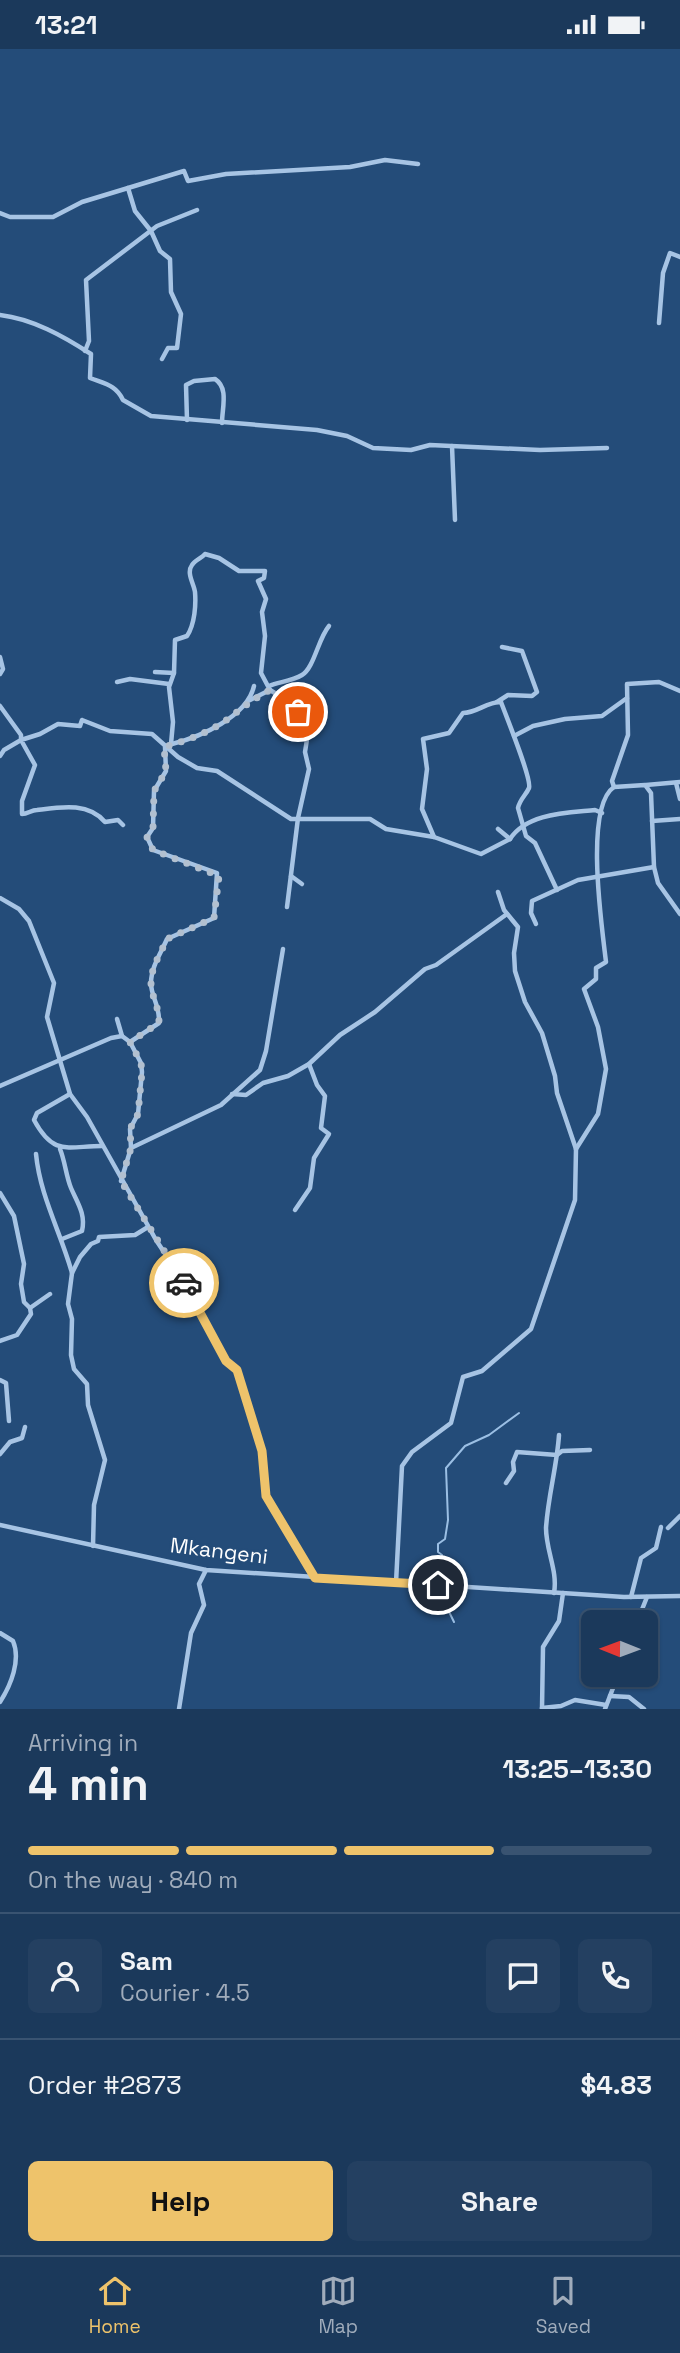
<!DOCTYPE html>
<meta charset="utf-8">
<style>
body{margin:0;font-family:"Space Grotesk",sans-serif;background:#244061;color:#f1f3f6;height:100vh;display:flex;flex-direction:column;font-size:26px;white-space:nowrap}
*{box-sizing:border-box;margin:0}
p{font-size:23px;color:#a0acbb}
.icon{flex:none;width:38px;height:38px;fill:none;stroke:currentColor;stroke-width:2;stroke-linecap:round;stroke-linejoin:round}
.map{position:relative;height:1660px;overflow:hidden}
.details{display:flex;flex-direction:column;background:#1b395b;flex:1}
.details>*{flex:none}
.needle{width:46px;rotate:271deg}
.controls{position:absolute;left:581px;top:1561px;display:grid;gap:14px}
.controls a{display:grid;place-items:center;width:77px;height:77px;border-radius:10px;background:#1b395b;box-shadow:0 2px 5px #0004,0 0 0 2px #395371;font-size:35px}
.pin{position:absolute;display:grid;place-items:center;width:60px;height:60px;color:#fff;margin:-30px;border:4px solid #fff;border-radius:50%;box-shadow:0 2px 7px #0007}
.courier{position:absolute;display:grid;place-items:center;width:70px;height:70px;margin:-35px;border:5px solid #eec36b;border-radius:50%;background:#fff;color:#222;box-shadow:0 2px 9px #0007}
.summary em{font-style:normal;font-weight:700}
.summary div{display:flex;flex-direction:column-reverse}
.summary{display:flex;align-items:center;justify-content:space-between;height:119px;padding:0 28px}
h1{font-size:46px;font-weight:700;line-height:52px}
.bar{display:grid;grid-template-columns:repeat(4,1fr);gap:10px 7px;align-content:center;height:84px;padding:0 28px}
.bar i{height:9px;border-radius:5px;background:#395371}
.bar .current{background:#eec36b}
.bar p{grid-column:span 4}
.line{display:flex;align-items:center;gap:18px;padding:0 28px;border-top:2px solid #395371}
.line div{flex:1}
.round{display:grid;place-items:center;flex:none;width:74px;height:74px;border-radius:10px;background:#244061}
.primary-button{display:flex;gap:14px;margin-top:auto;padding:14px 28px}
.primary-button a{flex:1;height:80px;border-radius:10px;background:#eec36b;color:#111;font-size:28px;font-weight:700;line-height:80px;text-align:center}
.primary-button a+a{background:#244061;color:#f1f3f6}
.status{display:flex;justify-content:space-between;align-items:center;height:49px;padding:0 35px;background:#1b395b;direction:ltr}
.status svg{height:19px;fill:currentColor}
.tabs{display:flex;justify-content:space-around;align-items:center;height:98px;border-top:2px solid #395371;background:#1b395b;font-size:19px;color:#a0acbb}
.tabs a{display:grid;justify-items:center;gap:4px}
.tabs .current{color:#eec36b}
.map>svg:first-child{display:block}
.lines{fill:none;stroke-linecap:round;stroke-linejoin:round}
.stream{stroke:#9bbfe4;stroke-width:2}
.minor{stroke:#a7c4e4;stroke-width:4.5}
.done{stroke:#b2c0d0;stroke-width:7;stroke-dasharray:0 12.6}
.route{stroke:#eec36b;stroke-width:9}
.labels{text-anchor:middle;stroke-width:5;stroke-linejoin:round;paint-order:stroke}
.street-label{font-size:21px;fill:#fff;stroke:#244c79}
</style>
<div class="status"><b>13:21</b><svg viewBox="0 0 49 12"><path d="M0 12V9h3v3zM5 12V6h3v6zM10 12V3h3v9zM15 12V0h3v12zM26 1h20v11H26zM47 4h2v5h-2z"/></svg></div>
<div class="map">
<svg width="680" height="1660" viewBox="0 0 680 1660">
<rect width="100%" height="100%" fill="#244c79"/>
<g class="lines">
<!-- stream -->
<polyline class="stream" points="454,1573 439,1542 442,1506 438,1503 438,1495 445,1490 448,1471 446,1419 465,1397 489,1386 519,1364"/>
<!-- minor -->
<g class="minor">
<polyline points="128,139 135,162 151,182 160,202 170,210 171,243 181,265 177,299 168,299 162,310"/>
<polyline points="0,164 10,168 53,168 82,153 184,122 188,132 226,125 350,118 385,111 418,115"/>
<path d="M0 266C33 270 63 287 91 305L90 329C105 335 116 336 123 351L151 367 317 381 347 387 373 399 411 401 430 396 540 401 607 399"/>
<polyline points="659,274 663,224 670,204 680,208"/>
<polyline points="85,302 89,292 86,231 157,177 197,161"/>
<path d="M187 371 186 336 194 332 215 330C229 339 222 359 222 374"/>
<polyline points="452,397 455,471"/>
<polyline points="0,608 3,620 0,625"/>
<polyline points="155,623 174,624"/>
<polyline points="117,633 130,630 169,635"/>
<path d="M269 637C279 633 292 632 302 626 314 619 318 590 329 577"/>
<polyline points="270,641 294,656 303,667 308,684 305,703 309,720 298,769 287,858"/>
<polyline points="497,653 508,646 532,647 537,643 522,602 502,598"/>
<polyline points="0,657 21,686 21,691 4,701 0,707"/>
<polyline points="514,687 533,677 565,670 602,667 627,649"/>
<path d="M172 695C200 688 247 668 254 637"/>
<polyline points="676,734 680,750"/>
<polyline points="646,736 680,733"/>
<polyline points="614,738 612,732 628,686 627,635 659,633 680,642"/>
<polyline points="652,772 680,770"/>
<path d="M123 776 118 771 105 773C88 753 61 758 37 761 31 761 28 765 22 765V752L35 716 21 691 40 685 58 675 80 677 82 671 110 682 152 685 178 708 197 719 217 722 291 770H370L386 780 434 788 481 805 510 790"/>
<path d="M498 780 510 790C527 764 567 764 595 761L602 764"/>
<path d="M434 788 422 760 427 720 423 690 449 684 463 664C477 664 486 653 501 653 506 667 532 730 529 739 526 746 520 750 518 759L526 787 535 794 557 841"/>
<polyline points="291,827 302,835"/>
<polyline points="0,849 19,860 29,872 54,934 47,968 70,1045 87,1068 156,1191 195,1250 226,1312 237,1321 262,1402 266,1448 315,1529"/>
<polyline points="536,875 531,864 532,852 578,831 654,818"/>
<polyline points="117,970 122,987"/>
<polyline points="0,1037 111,989 122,987 130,993"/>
<path d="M70 1045 37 1064 34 1071C54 1108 68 1097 102 1097"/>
<polyline points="232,1045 246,1046 263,1034 288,1027 309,1015 340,986 375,963 425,920 436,916 507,865"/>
<polyline points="131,1099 221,1056 260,1021 266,1002 283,900"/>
<path d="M60 1100C65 1112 66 1127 71 1139 77 1153 86 1165 82 1182L62 1190"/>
<path d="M576 1100 598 1065 606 1020 598 978 584 940 596 930V919L606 913C602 878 584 758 614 738L645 736 651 744 654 818 658 834 680 865"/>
<path d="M36 1105C40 1147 61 1184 72 1224"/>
<path d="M121 1132 131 1099 130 1080 138 1065 142 1023 141 1014 130 993 159 974C160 956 151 948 151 934 151 918 161 904 167 890L214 869 217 824 153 801 147 788 153 779 154 742 166 722 165 698 171 695 173 673 169 638 174 624 175 591 187 587C195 575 196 555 195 543 194 535 186 524 192 516 195 511 202 509 205 505L219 509 239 522H265L264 529 258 532 266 550 262 563 265 587 261 624 270 641 248 652"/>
<polyline points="0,1144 14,1167 24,1215 21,1235 24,1253 30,1259"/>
<polyline points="295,1161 310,1139 314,1109 329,1085 321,1079 325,1047 317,1036 309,1015"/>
<polyline points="0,1292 17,1286 31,1265 30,1259 50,1245"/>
<polyline points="0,1331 6,1334 9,1372"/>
<polyline points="0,1405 10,1393 22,1389 25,1378"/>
<polyline points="506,1434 514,1422 513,1413 517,1403 557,1406 562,1402 590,1401"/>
<polyline points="0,1476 206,1521 624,1548 680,1547"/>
<polyline points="668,1479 680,1467"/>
<polyline points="93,1497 94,1456 105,1411 88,1356 87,1335 74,1320 71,1306 72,1270 68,1255 72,1224 80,1208 91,1195 98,1192 99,1188 135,1186 148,1178"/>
<polyline points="396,1534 402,1417 412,1403 451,1374 463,1328 482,1322 531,1280 575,1151 576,1100 557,1044 555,1027 542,984 525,953 515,922 514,904 518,878 504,861 498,843"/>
<path d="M554 1544C558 1522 546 1502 546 1479 548 1447 557 1417 559 1386"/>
<polyline points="631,1548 641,1509 656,1499 661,1478"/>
<polyline points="637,1573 647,1548"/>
<path d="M0 1584 13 1592C21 1611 11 1636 0 1653"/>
<polyline points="610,1647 629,1648 644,1660"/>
<polyline points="542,1659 561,1657 575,1651 606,1656"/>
<polyline points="179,1660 191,1584 204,1556 199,1535 206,1521"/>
<polyline points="542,1660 543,1598 559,1572 563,1544"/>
<polyline points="605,1660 618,1626"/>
</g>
</g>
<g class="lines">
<!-- done -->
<path class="done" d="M184 1234 121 1132 131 1099 130 1080 138 1065 142 1023 141 1014 130 993 159 974C159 956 151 947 151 934 151 918 161 904 167 890L214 869 219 827 153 801 147 788 153 779 154 742 166 722 164 698C185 692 206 685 225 672 240 661 253 650 270 641L282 646 298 663"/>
<!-- route -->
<polyline class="route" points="184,1234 226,1312 237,1321 262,1402 266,1447 315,1529 438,1536"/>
</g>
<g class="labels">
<!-- street labels -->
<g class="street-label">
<text transform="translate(219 1502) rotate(7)" y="7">Mkangeni</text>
</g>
</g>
</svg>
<div class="controls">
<a><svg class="needle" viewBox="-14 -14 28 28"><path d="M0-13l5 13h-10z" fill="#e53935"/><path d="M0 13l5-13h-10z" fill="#a0acbb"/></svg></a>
</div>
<div class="pin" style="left:298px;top:663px;background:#ea580c"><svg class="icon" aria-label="bag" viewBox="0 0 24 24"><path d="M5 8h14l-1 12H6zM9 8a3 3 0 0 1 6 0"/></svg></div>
<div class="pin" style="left:438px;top:1536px;background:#1f2937"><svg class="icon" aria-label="home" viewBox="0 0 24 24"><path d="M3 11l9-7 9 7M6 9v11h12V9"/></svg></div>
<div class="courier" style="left:184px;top:1234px"><svg class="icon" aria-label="car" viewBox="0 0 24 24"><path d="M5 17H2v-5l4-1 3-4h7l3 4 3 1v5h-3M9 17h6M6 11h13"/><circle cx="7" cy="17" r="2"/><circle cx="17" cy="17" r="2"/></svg></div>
</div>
<section class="details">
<div class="summary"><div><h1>4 min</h1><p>Arriving in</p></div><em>13:25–13:30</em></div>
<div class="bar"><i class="current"></i><i class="current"></i><i class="current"></i><i></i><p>On the way · 840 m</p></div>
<div class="line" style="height:126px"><a class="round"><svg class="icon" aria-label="person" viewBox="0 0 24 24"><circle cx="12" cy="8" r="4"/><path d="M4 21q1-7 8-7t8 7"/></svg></a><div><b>Sam</b><p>Courier · 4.5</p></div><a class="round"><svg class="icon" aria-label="chat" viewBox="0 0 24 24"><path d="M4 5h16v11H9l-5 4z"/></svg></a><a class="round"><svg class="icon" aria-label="phone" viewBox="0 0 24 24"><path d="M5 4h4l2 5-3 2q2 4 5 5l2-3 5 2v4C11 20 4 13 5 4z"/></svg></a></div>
<div class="line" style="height:91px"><div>Order #2873</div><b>$4.83</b></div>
<div class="primary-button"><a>Help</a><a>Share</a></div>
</section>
<nav class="tabs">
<a class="current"><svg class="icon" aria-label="home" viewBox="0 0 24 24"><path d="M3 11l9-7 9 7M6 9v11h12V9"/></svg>Home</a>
<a><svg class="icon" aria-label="map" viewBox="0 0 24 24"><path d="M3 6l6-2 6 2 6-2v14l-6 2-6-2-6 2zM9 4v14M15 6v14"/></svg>Map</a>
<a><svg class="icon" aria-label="saved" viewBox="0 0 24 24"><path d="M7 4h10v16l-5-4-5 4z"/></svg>Saved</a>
</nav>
